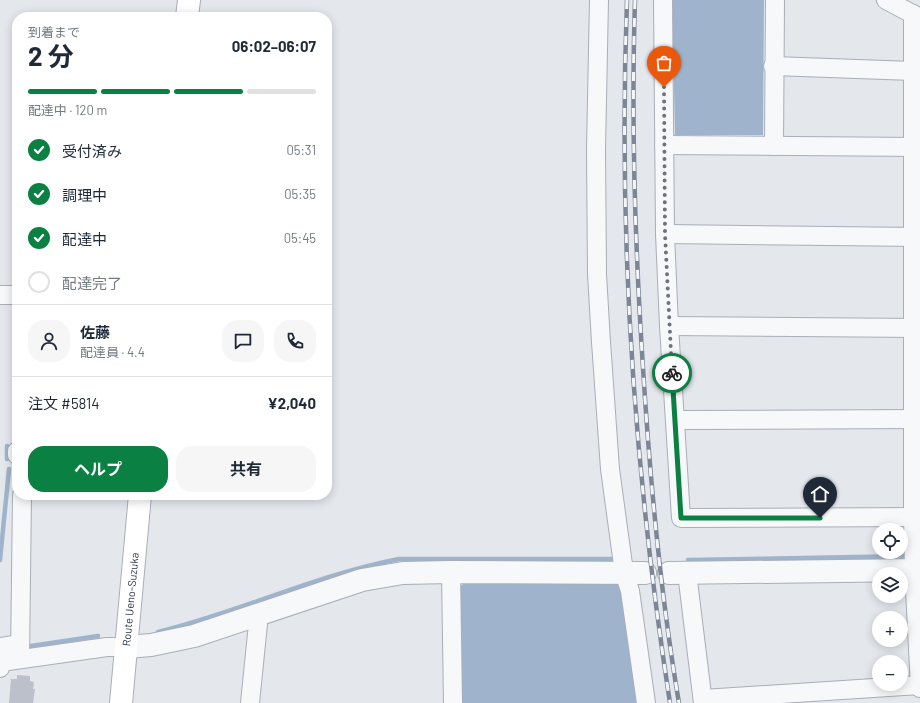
<!DOCTYPE html>
<html lang="ja">
<meta charset="utf-8">
<style>
body{margin:0;font-family:Barlow,"Noto Sans JP",sans-serif;background:#f6f6f7;color:#1f2937;height:100vh;display:flex;flex-direction:column;font-size:15px;white-space:nowrap}
*{box-sizing:border-box;margin:0}
p{font-size:13px;color:#747a83}
.icon{flex:none;width:22px;height:22px;fill:none;stroke:currentColor;stroke-width:2;stroke-linecap:round;stroke-linejoin:round}
.map{position:relative;flex:1;overflow:hidden}
.panel{position:absolute;left:12px;top:12px;width:320px;height:488px;display:flex;flex-direction:column;background:#fff;border-radius:16px;box-shadow:0 2px 10px #0003}
.panel>*{flex:none}
.controls{position:absolute;left:872px;top:523px;display:grid;gap:8px}
.controls a{display:grid;place-items:center;width:36px;height:36px;border-radius:50%;background:#fff;box-shadow:0 2px 10px #0003;font-size:20px}
.pin{position:absolute;display:grid;place-items:center;width:34px;height:34px;color:#fff;margin:-41px -17px;border-radius:50% 50% 50% 0;rotate:-45deg;box-shadow:0 0 4px #0007}
.pin .icon{rotate:45deg}
.courier{position:absolute;display:grid;place-items:center;width:40px;height:40px;margin:-20px;border:3px solid #0b8043;border-radius:50%;background:#fff;color:#222;box-shadow:0 1px 5px #0007}
.headline em{font-style:normal;font-weight:700}
.headline div{display:flex;flex-direction:column-reverse}
.headline{display:flex;align-items:center;justify-content:space-between;height:68px;padding:0 16px}
h1{font-size:26px;font-weight:700;line-height:30px}
.bar{display:grid;grid-template-columns:repeat(4,1fr);gap:6px 4px;align-content:center;height:48px;padding:0 16px}
.bar i{height:5px;border-radius:3px;background:#e0e1e3}
.bar .current{background:#0b8043}
.bar p{grid-column:span 4}
.line{display:flex;align-items:center;gap:10px;padding:0 16px;border-top:1px solid #e0e1e3}
.line div{flex:1}
.round{display:grid;place-items:center;flex:none;width:42px;height:42px;border-radius:16px;background:#f6f6f7}
ol{padding:0 16px;list-style:none}
li{display:flex;align-items:center;gap:12px;height:44px}
li p{margin-inline-start:auto}
li .icon{padding:4px;border-radius:50%;background:#0b8043;color:#fff;stroke-width:4}
li:last-child{color:#747a83}
li i{width:22px;height:22px;border:2px solid #e0e1e3;border-radius:50%}
.primary-button{display:flex;gap:8px;margin-top:auto;padding:8px 16px}
.primary-button a{flex:1;height:46px;border-radius:16px;background:#0b8043;color:#fff;font-size:16px;font-weight:700;line-height:46px;text-align:center}
.primary-button a+a{background:#f6f6f7;color:#1f2937}
.map>svg:first-child{display:block}
.water{fill:#9fb4cc}
.lines{fill:none;stroke-linecap:round;stroke-linejoin:round}
.stream{stroke:#9fb4cc;stroke-width:4.5}
.building{fill:#bbc0ca}
.minor-casing{stroke:#a9aeb7;stroke-width:20}
.tertiary-casing{stroke:#a9aeb7;stroke-width:24}
.secondary-casing{stroke:#a9aeb7;stroke-width:24}
.minor{stroke:#f7f8fa;stroke-width:18}
.tertiary{stroke:#f7f8fa;stroke-width:22}
.secondary{stroke:#fff;stroke-width:22}
.rail-casing{stroke:#7d8696;stroke-width:4.5}
.rail{stroke:#f4f6f9;stroke-width:3;stroke-dasharray:9;stroke-linecap:butt}
.done{stroke:#6c737f;stroke-width:4;stroke-dasharray:0 7.2}
.route{stroke:#0b8043;stroke-width:5}
.labels{text-anchor:middle;stroke-width:3;stroke-linejoin:round;paint-order:stroke}
.street-label{font-size:11px;fill:#2b3445;stroke:#f4f6f9}
</style>
<div class="map">
<svg width="920" height="703" viewBox="0 0 920 703">
<rect width="100%" height="100%" fill="#e4e7ec"/>
<!-- water -->
<g class="water">
<polygon points="672,0 764,0 763,135 675,135"/>
<polygon points="464,583 621,584 639,703 462,703 459,588"/>
</g>
<g class="lines">
<!-- stream -->
<g class="stream">
<polyline points="7,459 7,446"/>
<polyline points="0,560 9,469"/>
<polyline points="688,560 910,556"/>
<path d="M158 632C240 612 316 575 399 559H611"/>
<polyline points="31,646 98,636"/>
</g>
</g>
<!-- building -->
<polygon class="building" points="17,675 30,676 30,681 34,682 33,689 35,689 33,703 9,703 11,679 17,679"/>
<g class="lines">
<defs>
<g id="minor">
<polyline points="599,0 596,149 597,274 601,342 610,469 624,572 630,591 646,703"/>
<polyline points="663,0 665,234 669,326 681,518 920,517"/>
<polyline points="886,0 920,18"/>
<polyline points="913,14 913,517 914,570 920,688"/>
<polyline points="773,66 913,71"/>
<polyline points="664,145 920,147"/>
<polyline points="774,146 775,0"/>
<polyline points="665,234 920,237"/>
<polyline points="0,295 17,295"/>
<polyline points="669,326 920,328"/>
<polyline points="675,420 920,419"/>
<polyline points="17,451 17,455"/>
<polyline points="451,572 453,703"/>
<polyline points="687,573 703,703"/>
<polyline points="0,647 20,644"/>
<polyline points="20,659 22,495"/>
<polyline points="0,668 1,662 107,647 127,647"/>
<polyline points="703,699 920,685"/>
<polyline points="250,703 259,614"/>
</g>
<g id="tertiary">
<polyline points="669,573 920,570"/>
<polyline points="127,647 151,645 194,636 362,580 403,573 451,572 645,573"/>
</g>
<g id="secondary">
<polyline points="187,17 189,0"/>
<path id="s1" d="M121 703 140 495"/>
</g>
</defs>
<!-- minor casing -->
<use href="#minor" class="minor-casing"/>
<!-- tertiary casing -->
<use href="#tertiary" class="tertiary-casing"/>
<!-- secondary casing -->
<use href="#secondary" class="secondary-casing"/>
<!-- minor -->
<use href="#minor" class="minor"/>
<!-- tertiary -->
<use href="#tertiary" class="tertiary"/>
<!-- secondary -->
<use href="#secondary" class="secondary"/>
<defs>
<g id="rail">
<path d="M627 0C618 235 634 471 670 703"/>
<path d="M635 0C631 123 635 246 643 368 650 480 660 592 679 703"/>
</g>
</defs>
<!-- rail casing -->
<use href="#rail" class="rail-casing"/>
<!-- rail -->
<use href="#rail" class="rail"/>
</g>
<g class="lines">
<!-- done -->
<polyline class="done" points="664,87 665,234 672,373"/>
<!-- route -->
<polyline class="route" points="672,373 681,518 820,518"/>
</g>
<g class="labels">
<!-- street labels -->
<g class="street-label">
<text dy="4" stroke="none"><textPath href="#s1" startOffset="104">Route Ueno-Suzuka</textPath></text>
</g>
</g>
</svg>
<div class="controls">
<a><svg class="icon" aria-label="locate" viewBox="0 0 24 24"><circle cx="12" cy="12" r="6"/><path d="M12 2v4M12 18v4M2 12h4M18 12h4"/></svg></a>
<a><svg class="icon" aria-label="layers" viewBox="0 0 24 24"><path d="M12 4l9 5-9 5-9-5zM3 14l9 5 9-5"/></svg></a>
<a>+</a>
<a>−</a>
</div>
<div class="pin" style="left:664px;top:87px;background:#ea580c"><svg class="icon" aria-label="bag" viewBox="0 0 24 24"><path d="M5 8h14l-1 12H6zM9 8a3 3 0 0 1 6 0"/></svg></div>
<div class="pin" style="left:820px;top:518px;background:#1f2937"><svg class="icon" aria-label="home" viewBox="0 0 24 24"><path d="M3 11l9-7 9 7M6 9v11h12V9"/></svg></div>
<div class="courier" style="left:672px;top:373px"><svg class="icon" aria-label="bike" viewBox="0 0 24 24"><circle cx="6" cy="16" r="4"/><circle cx="18" cy="16" r="4"/><path d="M6 16l4-8h5l3 8M10 8l3 8H6M13 5h3"/></svg></div>
<section class="panel">
<div class="headline"><div><h1>2 分</h1><p>到着まで</p></div><em>06:02–06:07</em></div>
<div class="bar"><i class="current"></i><i class="current"></i><i class="current"></i><i></i><p>配達中 · 120 m</p></div>
<ol>
<li><svg class="icon" aria-label="check" viewBox="0 0 24 24"><path d="M5 12l5 5 9-10"/></svg>受付済み<p>05:31</p></li>
<li><svg class="icon" aria-label="check" viewBox="0 0 24 24"><path d="M5 12l5 5 9-10"/></svg>調理中<p>05:35</p></li>
<li><svg class="icon" aria-label="check" viewBox="0 0 24 24"><path d="M5 12l5 5 9-10"/></svg>配達中<p>05:45</p></li>
<li><i></i>配達完了</li>
</ol>
<div class="line" style="height:72px"><a class="round"><svg class="icon" aria-label="person" viewBox="0 0 24 24"><circle cx="12" cy="8" r="4"/><path d="M4 21q1-7 8-7t8 7"/></svg></a><div><b>佐藤</b><p>配達員 · 4.4</p></div><a class="round"><svg class="icon" aria-label="chat" viewBox="0 0 24 24"><path d="M4 5h16v11H9l-5 4z"/></svg></a><a class="round"><svg class="icon" aria-label="phone" viewBox="0 0 24 24"><path d="M5 4h4l2 5-3 2q2 4 5 5l2-3 5 2v4C11 20 4 13 5 4z"/></svg></a></div>
<div class="line" style="height:52px"><div>注文 #5814</div><b>¥2,040</b></div>
<div class="primary-button"><a>ヘルプ</a><a>共有</a></div>
</section>
</div>
